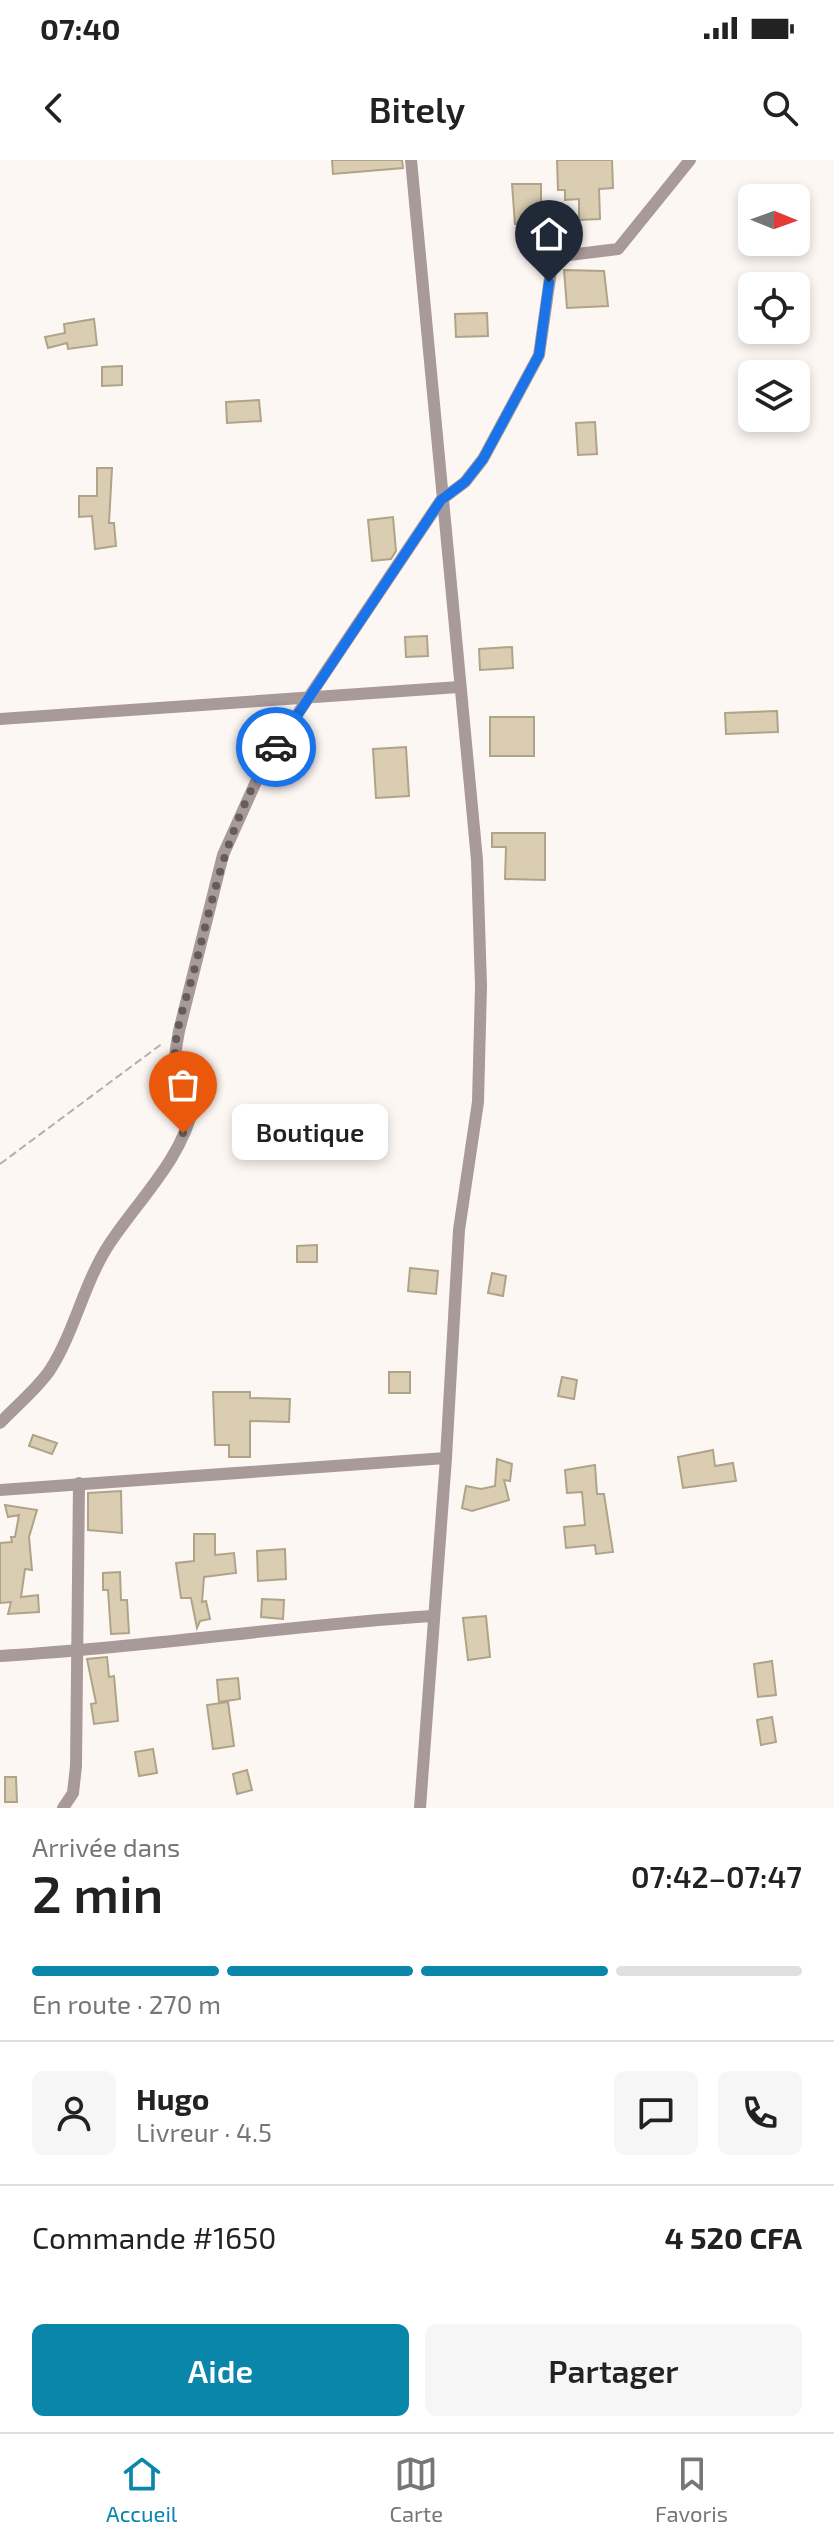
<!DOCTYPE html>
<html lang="fr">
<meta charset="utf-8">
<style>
body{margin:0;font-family:"Exo 2",sans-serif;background:#f6f6f6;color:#222;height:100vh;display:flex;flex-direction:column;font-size:30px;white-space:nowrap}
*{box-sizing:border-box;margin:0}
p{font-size:26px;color:#767676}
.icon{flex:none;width:44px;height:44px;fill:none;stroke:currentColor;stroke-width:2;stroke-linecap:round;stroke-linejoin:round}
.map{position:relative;height:1648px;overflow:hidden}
.sheet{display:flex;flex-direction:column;background:#fff;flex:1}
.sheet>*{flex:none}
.needle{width:52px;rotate:91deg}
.controls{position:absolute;left:738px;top:24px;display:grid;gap:16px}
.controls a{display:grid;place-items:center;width:72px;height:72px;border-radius:12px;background:#fff;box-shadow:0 4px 12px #0003;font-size:40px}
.pin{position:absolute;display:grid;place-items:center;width:68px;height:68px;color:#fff;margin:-82px -34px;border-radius:50% 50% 50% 0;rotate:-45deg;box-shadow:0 0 8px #0007}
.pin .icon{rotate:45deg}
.courier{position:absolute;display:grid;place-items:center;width:80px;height:80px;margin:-40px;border:6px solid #1a73e8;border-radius:50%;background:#fff;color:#222;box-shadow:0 2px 10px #0007}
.bubble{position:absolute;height:56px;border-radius:12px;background:#fff;box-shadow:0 4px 12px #0003;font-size:26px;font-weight:600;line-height:56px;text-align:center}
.summary em{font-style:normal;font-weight:600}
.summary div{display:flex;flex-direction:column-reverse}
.summary{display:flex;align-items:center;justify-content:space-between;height:136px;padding:0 32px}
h1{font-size:52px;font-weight:600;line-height:60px}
.bar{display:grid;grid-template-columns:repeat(4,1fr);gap:12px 8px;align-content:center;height:96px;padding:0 32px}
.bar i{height:10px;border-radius:6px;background:#e0e0e0}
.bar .selected{background:#0a86aa}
.bar p{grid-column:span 4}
.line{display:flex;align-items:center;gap:20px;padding:0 32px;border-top:2px solid #e0e0e0}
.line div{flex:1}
.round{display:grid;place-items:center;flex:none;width:84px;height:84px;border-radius:12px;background:#f6f6f6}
.button{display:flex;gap:16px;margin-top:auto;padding:16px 32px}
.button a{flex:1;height:92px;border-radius:12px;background:#0a86aa;color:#fff;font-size:32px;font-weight:600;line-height:92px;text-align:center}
.button a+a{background:#f6f6f6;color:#222}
.status{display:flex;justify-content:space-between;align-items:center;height:56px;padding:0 40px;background:#fff;direction:ltr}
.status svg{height:22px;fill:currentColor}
header{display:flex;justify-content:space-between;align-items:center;height:104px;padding:0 32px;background:#fff;font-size:36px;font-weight:600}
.tabs{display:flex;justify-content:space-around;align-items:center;height:112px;border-top:2px solid #e0e0e0;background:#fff;font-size:22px;color:#767676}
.tabs a{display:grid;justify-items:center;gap:4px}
.tabs .selected{color:#0a86aa}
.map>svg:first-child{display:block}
.building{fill:#dacdb2;stroke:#afa388;stroke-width:2}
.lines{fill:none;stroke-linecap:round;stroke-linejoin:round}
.path{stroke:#b5aeaa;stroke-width:2;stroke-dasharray:8 4;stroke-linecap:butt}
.minor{stroke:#a99a9a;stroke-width:12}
.done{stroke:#655d58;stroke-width:8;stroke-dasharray:0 14.4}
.route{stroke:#1a73e8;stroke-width:10}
</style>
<div class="status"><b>07:40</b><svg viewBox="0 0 49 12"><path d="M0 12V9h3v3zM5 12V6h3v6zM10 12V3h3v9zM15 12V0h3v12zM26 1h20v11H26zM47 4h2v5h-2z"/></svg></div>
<header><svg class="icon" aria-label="back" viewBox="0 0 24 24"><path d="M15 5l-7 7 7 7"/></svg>Bitely<svg class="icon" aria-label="search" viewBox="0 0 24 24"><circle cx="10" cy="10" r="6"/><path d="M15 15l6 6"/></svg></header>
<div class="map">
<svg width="834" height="1648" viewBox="0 0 834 1648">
<rect width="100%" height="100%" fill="#fdf7f3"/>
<!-- building -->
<g class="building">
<polygon points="332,0 402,0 403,8 333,14"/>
<polygon points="557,0 612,0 613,28 599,29 600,59 579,60 579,39 565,40 565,30 558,30"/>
<polygon points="512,24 541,24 541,64 515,64"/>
<polygon points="564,110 604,111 608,146 567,148"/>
<polygon points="487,153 488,176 456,177 455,154"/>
<polygon points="94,159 97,185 68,189 67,183 48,188 45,177 65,173 64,164"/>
<polygon points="122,206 122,225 102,226 102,207"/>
<polygon points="259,240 261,261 227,263 226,242"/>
<polygon points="595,262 597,294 578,295 576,263"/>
<polygon points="97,308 112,308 109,363 114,363 116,386 95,389 92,356 79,357 79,336 97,336"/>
<polygon points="393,357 396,391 391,399 372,401 368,360"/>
<polygon points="427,476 428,496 406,497 405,477"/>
<polygon points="512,487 513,508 480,510 479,489"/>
<polygon points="777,551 778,572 726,574 725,553"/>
<rect x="490" y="557" width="44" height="39"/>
<polygon points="406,587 409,636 376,638 373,589"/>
<polygon points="492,673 545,673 545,720 505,719 506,687 492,687"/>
<polygon points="317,1085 317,1102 297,1102 297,1086"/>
<polygon points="410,1108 438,1111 436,1134 408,1131"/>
<polygon points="492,1113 506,1116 503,1136 488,1133"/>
<rect x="389" y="1212" width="21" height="21"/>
<polygon points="562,1217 577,1220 574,1239 558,1236"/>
<polygon points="213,1232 250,1232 250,1238 290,1239 289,1262 250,1261 250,1297 229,1297 229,1285 215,1285"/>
<polygon points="33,1275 57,1283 52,1294 29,1286"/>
<polygon points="713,1290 715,1306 733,1303 736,1321 683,1328 678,1297"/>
<polygon points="497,1299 512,1304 510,1321 504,1320 509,1340 472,1351 462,1348 466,1326 481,1329 495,1326"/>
<polygon points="595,1305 597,1334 604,1334 613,1392 596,1394 595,1385 566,1388 564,1367 585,1365 582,1332 567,1333 565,1310"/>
<polygon points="121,1331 122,1373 88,1370 88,1333"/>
<polygon points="5,1345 37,1350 29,1377 32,1410 25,1409 21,1437 38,1435 39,1452 8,1454 11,1442 0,1443 0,1383 12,1382 11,1377 15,1377 19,1355 8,1357"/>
<polygon points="194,1374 215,1374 215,1395 234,1393 236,1413 204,1417 202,1442 206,1441 210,1459 200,1461 197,1468 191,1438 181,1438 176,1403 194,1401"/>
<polygon points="285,1389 286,1419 258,1421 257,1391"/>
<polygon points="120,1412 121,1440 127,1440 129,1473 111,1474 108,1430 103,1430 103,1413"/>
<polygon points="262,1439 284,1440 283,1459 261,1457"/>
<polygon points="486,1456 490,1497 468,1500 463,1458"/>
<polygon points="107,1497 109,1517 114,1516 118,1561 94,1564 91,1544 96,1543 87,1499"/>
<polygon points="772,1501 776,1535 758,1537 754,1504"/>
<polygon points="238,1518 240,1539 219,1542 217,1520"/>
<polygon points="228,1542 234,1586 213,1589 207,1545"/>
<polygon points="772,1557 776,1582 761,1585 757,1560"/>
<polygon points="153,1589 157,1613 139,1616 135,1592"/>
<polygon points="247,1610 252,1630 237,1634 233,1614"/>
<polygon points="5,1617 16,1617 17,1642 5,1642"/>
</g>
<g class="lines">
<!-- path -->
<polyline class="path" points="0,1004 163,883"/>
<!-- minor -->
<g class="minor">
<polyline points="0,559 459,527"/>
<path d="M0 1263C17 1245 36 1230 50 1210 75 1171 84 1122 110 1083 140 1038 182 999 194 944 198 928 186 924 179 913 172 901 177 884 179 871L223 695 264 604 441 340 465 322 483 299 539 195 553 97 618 89 690 0"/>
<polyline points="0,1330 446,1298 459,1070 478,942 481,826 477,700 411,0"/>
<path d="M0 1496C145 1488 288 1465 433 1456"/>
<polyline points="63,1648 73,1633 76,1606 79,1323"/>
<polyline points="420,1648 446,1298"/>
</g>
</g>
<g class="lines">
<!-- done -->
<path class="done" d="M183 973C210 915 176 935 175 895 175 868 187 837 194 811 214 733 230 655 276 587"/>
<!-- route -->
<polyline class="route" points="276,587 441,340 465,322 483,299 539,195 549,122"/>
</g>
</svg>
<div class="controls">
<a><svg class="needle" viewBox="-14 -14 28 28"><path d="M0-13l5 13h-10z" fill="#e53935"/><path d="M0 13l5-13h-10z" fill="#767676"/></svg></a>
<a><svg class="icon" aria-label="locate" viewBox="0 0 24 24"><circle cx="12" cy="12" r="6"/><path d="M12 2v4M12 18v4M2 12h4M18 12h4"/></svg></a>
<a><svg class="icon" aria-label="layers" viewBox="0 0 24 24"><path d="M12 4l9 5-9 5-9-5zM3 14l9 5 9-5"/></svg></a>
</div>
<div class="pin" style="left:183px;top:973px;background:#ea580c"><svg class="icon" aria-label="bag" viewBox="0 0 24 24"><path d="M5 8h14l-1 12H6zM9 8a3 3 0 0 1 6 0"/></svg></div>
<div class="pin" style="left:549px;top:122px;background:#1f2937"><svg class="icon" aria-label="home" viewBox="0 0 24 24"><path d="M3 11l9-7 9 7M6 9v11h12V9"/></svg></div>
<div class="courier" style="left:276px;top:587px"><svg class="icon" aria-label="car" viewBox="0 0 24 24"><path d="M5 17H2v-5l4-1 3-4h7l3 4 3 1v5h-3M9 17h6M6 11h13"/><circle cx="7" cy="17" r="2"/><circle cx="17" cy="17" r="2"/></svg></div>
<div class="bubble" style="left:232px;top:944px;width:156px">Boutique</div>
</div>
<section class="sheet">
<div class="summary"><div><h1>2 min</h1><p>Arrivée dans</p></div><em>07:42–07:47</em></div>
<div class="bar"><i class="selected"></i><i class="selected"></i><i class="selected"></i><i></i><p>En route · 270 m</p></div>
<div class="line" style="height:144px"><a class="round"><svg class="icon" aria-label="person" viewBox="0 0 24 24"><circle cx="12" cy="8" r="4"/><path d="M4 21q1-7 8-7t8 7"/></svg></a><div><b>Hugo</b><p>Livreur · 4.5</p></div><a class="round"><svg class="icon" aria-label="chat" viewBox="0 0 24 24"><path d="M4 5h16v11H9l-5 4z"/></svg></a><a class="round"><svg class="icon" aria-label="phone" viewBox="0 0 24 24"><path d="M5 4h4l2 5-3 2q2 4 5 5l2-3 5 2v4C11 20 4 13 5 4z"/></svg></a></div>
<div class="line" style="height:104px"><div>Commande #1650</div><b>4 520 CFA</b></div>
<div class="button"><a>Aide</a><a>Partager</a></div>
</section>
<nav class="tabs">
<a class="selected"><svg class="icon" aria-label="home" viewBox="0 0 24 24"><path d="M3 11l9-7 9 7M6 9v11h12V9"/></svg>Accueil</a>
<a><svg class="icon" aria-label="map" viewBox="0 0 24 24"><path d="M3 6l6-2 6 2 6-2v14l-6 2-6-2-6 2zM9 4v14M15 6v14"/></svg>Carte</a>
<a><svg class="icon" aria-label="saved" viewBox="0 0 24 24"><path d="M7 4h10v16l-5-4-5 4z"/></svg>Favoris</a>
</nav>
